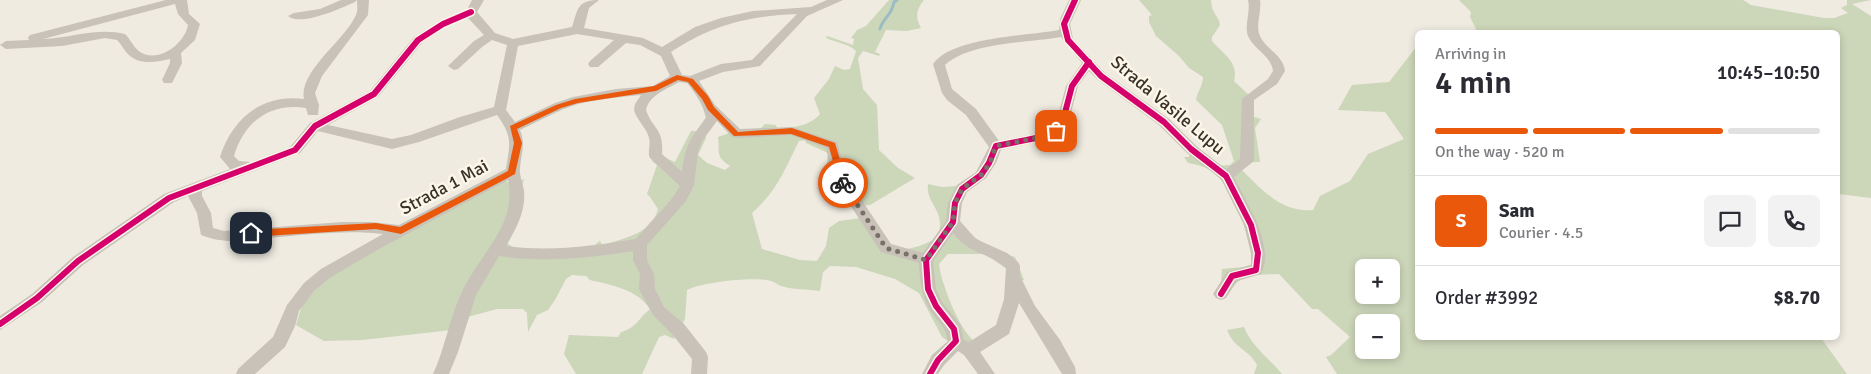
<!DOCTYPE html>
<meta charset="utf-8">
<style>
body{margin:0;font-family:Signika,sans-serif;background:#f2f2f3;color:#2b2b33;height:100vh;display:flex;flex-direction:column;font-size:19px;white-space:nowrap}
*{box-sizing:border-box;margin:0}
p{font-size:16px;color:#7c7c81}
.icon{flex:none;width:28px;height:28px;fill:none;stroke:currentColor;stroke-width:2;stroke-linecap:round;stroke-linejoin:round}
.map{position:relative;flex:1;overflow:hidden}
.panel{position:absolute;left:1415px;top:30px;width:425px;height:310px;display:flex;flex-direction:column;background:#fff;border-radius:8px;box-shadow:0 2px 8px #0003}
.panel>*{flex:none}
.controls{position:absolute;left:1355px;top:259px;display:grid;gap:10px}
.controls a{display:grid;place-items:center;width:45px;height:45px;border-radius:8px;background:#fff;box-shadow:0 2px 8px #0003;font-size:25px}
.pin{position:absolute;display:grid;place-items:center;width:42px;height:42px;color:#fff;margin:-21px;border-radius:10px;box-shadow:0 2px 8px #0006}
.courier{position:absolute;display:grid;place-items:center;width:50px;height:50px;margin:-25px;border:4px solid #ea580c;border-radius:50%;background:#fff;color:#222;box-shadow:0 1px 6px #0007}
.head em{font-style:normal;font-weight:600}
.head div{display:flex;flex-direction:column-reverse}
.head{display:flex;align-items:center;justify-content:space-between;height:85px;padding:0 20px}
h1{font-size:32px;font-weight:600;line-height:38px}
.bar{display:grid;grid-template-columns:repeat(4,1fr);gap:8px 5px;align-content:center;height:60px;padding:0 20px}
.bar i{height:6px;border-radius:4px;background:#e1e1e2}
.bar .active{background:#ea580c}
.bar p{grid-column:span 4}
.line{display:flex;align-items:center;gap:12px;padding:0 20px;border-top:1px solid #e1e1e2}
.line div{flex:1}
.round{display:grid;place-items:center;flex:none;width:52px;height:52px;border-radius:8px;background:#f2f2f3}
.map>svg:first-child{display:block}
.green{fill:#ccd6b9;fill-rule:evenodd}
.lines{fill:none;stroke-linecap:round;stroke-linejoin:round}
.stream{stroke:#9bbcc2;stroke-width:3}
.minor{fill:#c8c2b9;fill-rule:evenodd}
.cycleway-casing{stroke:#fbf6e8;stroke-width:9}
.cycleway{stroke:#d6006c;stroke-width:6}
.route{fill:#ea580c}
.done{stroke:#797168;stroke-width:5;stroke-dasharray:0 9}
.labels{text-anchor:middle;stroke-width:5;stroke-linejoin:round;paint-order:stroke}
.street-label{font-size:18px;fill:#393027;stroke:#fbf6e8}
</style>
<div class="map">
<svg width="1871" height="374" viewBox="0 0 1871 374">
<rect width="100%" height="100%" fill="#efebe1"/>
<!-- green -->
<g class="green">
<path d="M889 0H924C916 10 915 17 921 28L907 31 886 30 875 52 880 54 879 56 863 51 858 58 863 89 877 105 879 150 898 168 915 178 870 205 856 207 826 169 828 153 806 143 805 140 799 141C785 169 777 191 752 213L762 249 800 260 817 261 826 246 829 228 839 221 861 218C890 246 895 260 937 238 948 210 925 205 928 184L942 187 958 186C958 195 954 210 957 218 966 237 996 251 1015 257L1024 280 1009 284 1008 270 985 254H948L939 264C941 283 959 329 974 341L975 353 981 374H977L978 371 960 349 942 337 919 293 895 279 856 267 830 266 823 272 820 291C808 289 793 290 781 286 778 285 775 282 771 281 756 276 701 282 687 290L685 319 674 339 665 335 659 337 642 374H576L564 354 569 335 618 337 621 332C636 328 639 318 650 309 637 289 611 285 590 280L586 276 572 275 566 279 555 300 548 310 537 315 528 332 527 313 523 309H497L464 318 461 329 362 340 324 341 296 325 303 302 326 279 416 226 505 180 510 184 524 179 507 243 514 248 524 250 591 248 600 241 602 244H607C627 237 652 233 658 209L650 197 647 194 657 165 652 161 653 157 661 156 675 162 691 131H697L706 117V138L698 155 707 163 725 170 730 166C715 156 720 153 718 137L738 130H759L765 124 776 125 777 128C793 128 810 126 820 114L814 98 829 79 835 66 844 70 850 69 856 51C849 44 835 42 826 38L827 36 853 45 854 39 851 38 857 30 866 26Z"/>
<path d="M1139 0H1211C1212 16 1219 15 1220 25L1212 37V41C1224 55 1239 62 1234 81L1252 98 1254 117 1261 119 1255 128 1260 162H1234C1257 184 1278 213 1313 210L1320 196 1350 181 1368 154 1404 139 1385 112 1338 110 1352 85 1389 82 1417 46 1418 338H1821L1847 374H1337L1326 357 1331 355 1350 337 1318 309H1312L1279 274C1262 275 1244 273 1233 287L1221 283 1222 269 1243 267 1253 264C1248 235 1238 195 1216 175 1209 167 1198 165 1188 163L1184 157H1189L1190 152 1172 123 1218 166 1230 165 1234 161 1222 125 1196 100C1197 92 1203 86 1203 77L1189 68 1179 56 1156 36 1149 22V16L1152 15ZM1364 268H1391V295H1364ZM1364 322H1391V350H1364Z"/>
<polygon points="1459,0 1743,0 1751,5 1824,18 1834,18 1848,13 1841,8 1847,5 1847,0 1871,0 1852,4 1871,16 1871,198 1838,194 1838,32 1474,32 1477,31 1470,17 1471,12"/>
<path d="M1244 327C1252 347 1269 358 1282 374H1254L1257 365C1249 349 1235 350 1227 330Z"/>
</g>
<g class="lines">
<!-- stream -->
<path class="stream" d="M880 29C883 17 892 16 894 2L897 0"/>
<!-- minor -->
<g class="minor">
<path d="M166 0H187L189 14 200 24 195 40 181 53 182 63 172 83H164L162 80 170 63V59C157 62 141 65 130 56 125 52 122 45 117 40L105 38 62 46 6 49 0 45 6 41 29 40 28 38 30 35ZM175 4 178 14 188 25C185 43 159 64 140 52 134 48 131 40 125 34 98 27 71 38 43 39Z"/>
<path d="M341 0H357L355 2C342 8 300 27 288 16L294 13 320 9Z"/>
<path d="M357 0H369L368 15 322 76 315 93 319 105 318 115H308L306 108C270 102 244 122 234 156L239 161 251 162 290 147 310 123 370 91 414 37 439 22 467 10 472 0H484L477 12 495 33 513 39 572 27C578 9 577 0 599 0L589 8 584 28 643 38 662 47 695 27 721 18 753 11 811 7 827 0H843L807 16 760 66 723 72 699 81 715 105 740 129 792 127 837 142 847 178 891 244 923 253 946 221 948 203 957 185 976 172 989 147 966 115 947 100 942 93 933 64C952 37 1027 36 1059 30L1060 19 1069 0H1081L1070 24 1073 39 1105 73 1169 119 1196 146 1226 169 1240 159 1242 99 1268 79 1273 71C1271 55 1254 50 1248 36 1244 25 1251 12 1248 0H1260C1262 12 1255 25 1260 36 1266 50 1283 54 1285 71L1277 84 1254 100V161L1234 177C1246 202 1276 247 1261 274L1237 281 1226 298 1221 300 1216 298 1213 294 1227 272 1251 265V253L1244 225 1221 179 1186 152 1159 125 1097 79 1089 71 1078 86 1068 124 1061 134 1046 140 1001 150 996 163 986 178 967 192 962 203 960 221 976 239 1007 253 1018 262 1020 266V276L1035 306 1060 340 1075 367 1076 374H1062L1019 303 1009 334 980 352 995 374H978L964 355 958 351 944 365 938 374H922L932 355 948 341C946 327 937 321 930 310 921 295 920 281 919 263L881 252 833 179 826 148 791 135 737 138 732 137 717 121 702 141 698 152 694 185 686 201 647 245V260L654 274 655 289 664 307 684 324 706 352 708 357 707 374H691L692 359 672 334 653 315 639 289 640 274 633 260V251C588 258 544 263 499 256L476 295 458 352 449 374H433C445 348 449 320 461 294 478 255 518 226 508 180L379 249 331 277 314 291 299 311 295 326 285 347 255 374H236L238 369 273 337 287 305 304 283 321 269 383 234C349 230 314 234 280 237 252 239 228 246 201 235L197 213 188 196 174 202 83 265 42 302 0 330V316L32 294 73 257 164 194 230 169 220 157C232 119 262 93 304 99 298 72 346 39 356 15 358 11 357 5 357 0ZM797 14 752 60 721 64 690 76 682 75 671 52C712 25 748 16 797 14ZM468 18 484 35 474 41 448 66 454 70 458 69 482 47 492 40 507 45 494 107 460 117 411 135 392 139 328 125 378 97 422 43 447 26ZM577 34 614 40 590 61 588 64 590 67H598L626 43 640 45 661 56 670 76 653 86 616 89 573 97 555 103 515 122 506 110 518 46ZM1061 37 1082 63 1066 86 1056 123 1051 128 1043 132 999 141 976 109 952 89 945 65C970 42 1028 43 1061 37ZM679 82 687 83C696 94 703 104 706 118 690 139 685 146 682 172L662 154C664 128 653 130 646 110 649 95 667 89 679 82ZM641 95 635 104 634 110C637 121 647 128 649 138 651 146 647 152 650 158L680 186C669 206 650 221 636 239 593 246 549 252 506 246 516 229 526 211 524 191 523 183 519 176 520 168 521 154 526 144 520 130 539 121 558 110 578 104 598 99 620 97 641 95ZM497 115C513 137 510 144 506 169L399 225 371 222H342L224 231 213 228 211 213 202 196V191L300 153 318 131 392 149 419 142ZM953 233C968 254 988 252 1006 268L1004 299 996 325 969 342 964 340 960 324 942 302 936 289 933 261Z"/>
</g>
<defs>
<g id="cycleway">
<polyline points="1075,0 1064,24 1068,40 1101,76 1164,122 1191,149 1226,176 1251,225 1258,253 1256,270 1232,276 1221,294"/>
<polyline points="0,324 37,298 78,261 169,198 295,150 315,126 374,94 418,40 443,24 471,12"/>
<polyline points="930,374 938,360 956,341 954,329 936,306 928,289 926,260 953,222 955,203 962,189 981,175 989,163 996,146 1046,136 1056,131 1062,124 1072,86 1089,62"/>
</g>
</defs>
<!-- cycleway casing -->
<use href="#cycleway" class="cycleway-casing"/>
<!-- cycleway -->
<use href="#cycleway" class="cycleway"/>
</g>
<!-- route -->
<polygon class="route" points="677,75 693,79 708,96 714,107 738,132 792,128 835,143 847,183 846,185 840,185 839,183 829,147 791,134 734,136 708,110 702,99 688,82 678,80 656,91 578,103 561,108 517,129 522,143 515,174 401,234 376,229 251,237 247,233 251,230 376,223 400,227 508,171 514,143 510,126 556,105 575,99 654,86"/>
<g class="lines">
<!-- done -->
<polyline class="done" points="843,183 886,248 926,260 953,222 955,203 962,189 981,175 990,163 996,146 1046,136 1056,131"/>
</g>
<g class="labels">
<!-- street labels -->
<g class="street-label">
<text transform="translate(1168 105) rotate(40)" y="6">Strada Vasile Lupu</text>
<text transform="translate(444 187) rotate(-28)" y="6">Strada 1 Mai</text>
</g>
</g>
</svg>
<div class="controls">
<a>+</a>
<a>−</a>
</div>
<div class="pin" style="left:1056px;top:131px;background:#ea580c"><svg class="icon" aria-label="bag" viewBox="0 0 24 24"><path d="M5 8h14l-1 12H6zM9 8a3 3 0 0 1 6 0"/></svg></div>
<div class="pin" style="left:251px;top:233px;background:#1f2937"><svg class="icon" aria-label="home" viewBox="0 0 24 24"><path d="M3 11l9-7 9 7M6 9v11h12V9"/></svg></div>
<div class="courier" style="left:843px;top:183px"><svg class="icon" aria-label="bike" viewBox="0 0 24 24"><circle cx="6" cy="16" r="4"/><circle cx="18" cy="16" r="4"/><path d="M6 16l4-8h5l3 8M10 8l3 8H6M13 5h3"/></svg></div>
<section class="panel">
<div class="head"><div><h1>4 min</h1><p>Arriving in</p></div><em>10:45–10:50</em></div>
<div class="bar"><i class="active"></i><i class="active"></i><i class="active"></i><i></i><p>On the way · 520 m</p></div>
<div class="line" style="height:90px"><b class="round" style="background:#ea580c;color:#fff">S</b><div><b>Sam</b><p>Courier · 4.5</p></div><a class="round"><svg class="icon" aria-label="chat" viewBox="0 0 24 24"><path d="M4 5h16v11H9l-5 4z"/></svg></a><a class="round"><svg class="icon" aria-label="phone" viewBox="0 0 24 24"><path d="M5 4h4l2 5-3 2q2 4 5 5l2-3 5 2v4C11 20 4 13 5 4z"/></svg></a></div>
<div class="line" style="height:65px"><div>Order #3992</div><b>$8.70</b></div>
</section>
</div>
